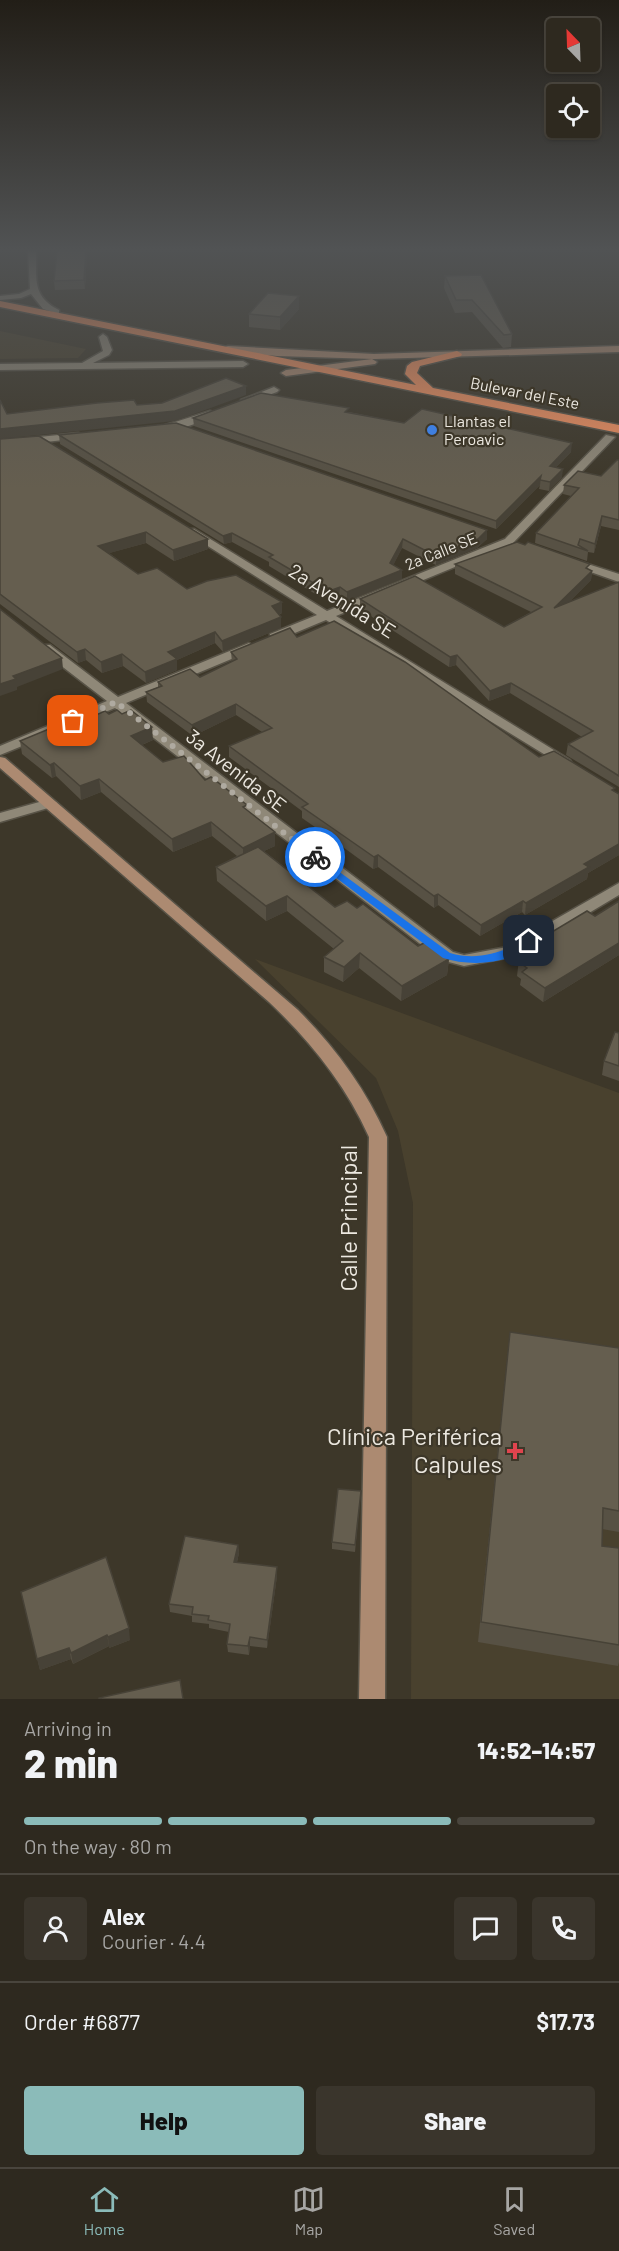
<!DOCTYPE html>
<meta charset="utf-8">
<style>
body{margin:0;font-family:Barlow,sans-serif;background:#3a352c;color:#f1f3f6;height:100vh;display:flex;flex-direction:column;font-size:22px;white-space:nowrap}
*{box-sizing:border-box;margin:0}
p{font-size:20px;color:#a7a6a4}
.icon{flex:none;width:33px;height:33px;fill:none;stroke:currentColor;stroke-width:2;stroke-linecap:round;stroke-linejoin:round}
.map{position:relative;height:1699px;overflow:hidden}
.drawer{display:flex;flex-direction:column;background:#2e291f;flex:1}
.drawer>*{flex:none}
.needle{width:39px;rotate:337deg}
.buttons{position:absolute;left:546px;top:18px;display:grid;gap:12px}
.buttons a{display:grid;place-items:center;width:54px;height:54px;border-radius:6px;background:#2e291f;box-shadow:0 2px 4px #0004,0 0 0 2px #49453d;font-size:30px}
.pin{position:absolute;display:grid;place-items:center;width:51px;height:51px;color:#fff;margin:-26px;border-radius:12px;box-shadow:0 3px 9px #0006}
.courier{position:absolute;display:grid;place-items:center;width:60px;height:60px;margin:-30px;border:4px solid #1a73e8;border-radius:50%;background:#fff;color:#222;box-shadow:0 2px 8px #0007}
.overview em{font-style:normal;font-weight:800}
.overview div{display:flex;flex-direction:column-reverse}
.overview{display:flex;align-items:center;justify-content:space-between;height:102px;padding:0 24px}
h1{font-size:39px;font-weight:800;line-height:45px}
.bar{display:grid;grid-template-columns:repeat(4,1fr);gap:9px 6px;align-content:center;height:72px;padding:0 24px}
.bar i{height:8px;border-radius:4px;background:#49453d}
.bar .selected{background:#8bbbb9}
.bar p{grid-column:span 4}
.line{display:flex;align-items:center;gap:15px;padding:0 24px;border-top:2px solid #49453d}
.line div{flex:1}
.round{display:grid;place-items:center;flex:none;width:63px;height:63px;border-radius:6px;background:#3a352c}
.cta{display:flex;gap:12px;margin-top:auto;padding:12px 24px}
.cta a{flex:1;height:69px;border-radius:6px;background:#8bbbb9;color:#111;font-size:24px;font-weight:800;line-height:69px;text-align:center}
.cta a+a{background:#3a352c;color:#f1f3f6}
.tabs{display:flex;justify-content:space-around;align-items:center;height:84px;border-top:2px solid #49453d;background:#2e291f;font-size:16px;color:#a7a6a4}
.tabs a{display:grid;justify-items:center;gap:3px}
.tabs .selected{color:#8bbbb9}
.map>svg:first-child{display:block}
.built{fill:#49412e}
.lines{fill:none;stroke-linecap:round;stroke-linejoin:round}
.street-casing{stroke:#585347;stroke-width:3}
.secondary-casing{stroke:#585347;stroke-width:3}
.highway-casing{stroke:#585347;stroke-width:3}
.street{fill:#8f8878;fill-rule:evenodd}
.secondary{fill:#ac8a71;fill-rule:evenodd}
.highway{fill:#f19060;fill-rule:evenodd}
.wall{fill:#575144}
.shaded-wall{fill:#474237}
.building{fill:#655e4f;stroke:#474237;stroke-width:1.5}
.route{fill:#1a73e8}
.done{stroke:#afaaa0;stroke-width:6;stroke-dasharray:0 10.8}
.shop-dot{fill:#3f7fe0;stroke:#3d3729;stroke-width:2}
.health-dot{fill:#e0444e;stroke:#3d3729;stroke-width:2}
.labels{text-anchor:middle;stroke-width:4.5;stroke-linejoin:round;paint-order:stroke}
.far-street-label{font-size:16px;fill:#ece8e0;stroke:#3d3729}
.far-poi-label{font-size:16px;fill:#ece8e0;stroke:#3d3729;text-anchor:start}
.street-label{font-size:20px;fill:#ece8e0;stroke:#3d3729}
.near-street-label{font-size:24px;fill:#ece8e0;stroke:#3d3729}
.near-poi-label{font-size:24px;fill:#ece8e0;stroke:#3d3729;text-anchor:end}
</style>
<div class="map">
<svg width="619" height="1699" viewBox="0 0 619 1699">
<rect width="100%" height="100%" fill="#3d3729"/>
<!-- built -->
<g class="built">
<polygon points="0,331 86,349 78,358 0,359"/>
<polygon points="255,959 619,1093 619,1699 411,1699 413,1203 398,1131 376,1078"/>
</g>
<g class="lines">
<defs>
<g id="street">
<path d="M28 251H36C37 278 31 296 59 310V314L43 309 31 294 21 298 0 300V296L19 294 30 289Z"/>
<polygon points="103,334 107,337 112,350 109,355 93,363 243,361 248,364 243,367 0,370 0,364 82,363 103,351 99,337"/>
<polygon points="274,387 279,390 277,392 246,403 241,400"/>
<path d="M210 411 218 413C207 421 167 436 156 428Z"/>
<polygon points="78,433 82,434 82,438 0,447 0,441"/>
<polygon points="606,435 615,437 513,543 336,616 570,760 572,763 570,766 565,767 326,620 278,640 270,640 270,634 317,615 184,531 186,529 194,529 327,611 505,539"/>
<polygon points="572,559 619,574 619,582 568,564 566,562"/>
<polygon points="249,643 255,647 253,650 126,703 453,952 464,955 507,947 619,883 619,895 517,956 464,966 441,960 115,708 0,755 0,746 107,701 42,651 42,645 50,645 118,697"/>
<polygon points="50,799 57,803 55,806 0,822 0,813"/>
</g>
<g id="secondary">
<polygon points="228,346 374,354 619,346 619,352 374,359 277,356 225,351 225,347"/>
<polygon points="372,359 377,362 375,364 286,376 281,373 286,370"/>
<path d="M0 757 5 758 298 1010C336 1048 365 1088 387 1137L385 1699H359L369 1137C345 1084 311 1042 269 1002L0 768Z"/>
</g>
<polygon id="highway" points="0,301 416,385 405,374 407,366 412,362 457,351 462,354 461,356 420,366 417,373 433,388 619,425 619,433 0,307"/>
</defs>
<!-- street casing -->
<use href="#street" class="street-casing"/>
<!-- secondary casing -->
<use href="#secondary" class="secondary-casing"/>
<!-- highway casing -->
<use href="#highway" class="highway-casing"/>
<!-- street -->
<use href="#street" class="street"/>
<!-- secondary -->
<use href="#secondary" class="secondary"/>
<!-- highway -->
<use href="#highway" class="highway"/>
</g>
<!-- wall -->
<g class="wall">
<polygon points="57,251 87,251 85,289 55,290 54,281"/>
<polygon points="445,276 512,334 511,347 503,348 472,312 455,313 444,288"/>
<polygon points="299,296 299,309 280,330 249,327 249,314"/>
<polygon points="349,412 404,423 571,452 556,467 562,477 549,491 539,489 540,485 496,529 194,426 193,418"/>
<polygon points="59,435 487,530 487,539 477,548 436,565 402,548 393,565 402,579 347,601 339,596 332,599 326,596 322,598 269,566 269,562 232,542 224,544 60,444"/>
<polygon points="0,439 208,539 208,549 174,561 146,543 109,553 138,574 187,589 282,613 279,615 281,617 281,628 223,652 215,643 177,660 177,670 146,683 123,666 102,673 86,660 78,663 0,604"/>
<polygon points="619,460 619,530 601,526 594,553 588,552 587,561 535,543 536,533 571,496 563,494 564,485 601,476"/>
<polygon points="455,564 589,569 592,571 591,580 569,602 619,582 619,787 566,755 568,744 582,737 510,693 489,701 456,665 449,667 360,609 360,599 504,627 531,612 455,574"/>
<polygon points="297,637 539,757 619,794 619,855 588,873 587,879 525,915 522,912 480,936 438,905 434,908 378,867 373,869 325,834 302,818 302,811 229,757 229,746 262,732 236,715 193,736 147,702 146,692 158,687 158,682 200,677 232,662 231,652"/>
<polygon points="109,714 122,714 153,740 142,745 163,762 205,780 247,811 275,846 264,851 335,907 357,908 418,946 449,959 447,975 401,1001 359,968 343,982 324,972 324,957 334,949 287,911 266,921 217,881 216,867 237,856 212,836 173,852 101,792 81,800 56,776 52,778 22,754 20,741"/>
<polygon points="619,901 619,955 543,1002 520,985 521,979 517,976 520,951 595,916"/>
<polygon points="619,1033 619,1081 602,1075 604,1061"/>
<polygon points="510,1332 619,1348 619,1532 602,1529 602,1546 619,1645 619,1662 618,1666 478,1642"/>
<polygon points="360,1498 355,1552 332,1549 332,1542"/>
<polygon points="238,1545 239,1553 237,1562 277,1576 267,1648 250,1646 249,1655 228,1652 227,1644 229,1632 209,1628 209,1624 192,1622 192,1616 170,1612 169,1604"/>
<polygon points="21,1592 130,1640 109,1648 109,1646 73,1664 71,1659 40,1670"/>
</g>
<!-- shaded-wall -->
<g class="shaded-wall">
<polygon points="86,251 87,251 85,289 84,280"/>
<polygon points="299,296 299,309 280,330 280,317"/>
<polygon points="246,386 246,395 175,421 0,439 0,429 175,411"/>
<polygon points="572,443 571,452 549,474 550,466"/>
<polygon points="563,469 562,477 549,491 550,482"/>
<polygon points="541,476 540,485 496,529 496,521"/>
<polygon points="602,516 601,526 594,553 595,544"/>
<polygon points="487,530 487,539 477,548 436,565 436,556"/>
<polygon points="146,532 146,543 99,556 98,546"/>
<polygon points="232,533 232,542 224,544 223,536"/>
<polygon points="208,539 208,549 174,561 173,550"/>
<polygon points="403,539 402,548 390,572 390,563"/>
<polygon points="402,570 402,579 347,601 347,592"/>
<polygon points="592,571 591,580 553,618 554,608"/>
<polygon points="326,587 326,596 322,598 322,588"/>
<polygon points="340,587 339,596 332,599 332,590"/>
<polygon points="282,602 282,613 272,617 272,606"/>
<polygon points="281,617 281,628 223,652 222,641"/>
<polygon points="215,632 215,643 177,660 177,670 146,683 145,672 168,652"/>
<polygon points="85,649 86,660 78,663 77,652"/>
<polygon points="122,654 123,666 102,673 101,662"/>
<polygon points="457,655 456,665 449,667 450,657"/>
<polygon points="62,658 63,669 17,687 17,690 0,696 0,684 13,676"/>
<polygon points="511,683 510,693 489,701 490,691"/>
<polygon points="236,704 236,715 193,736 192,725"/>
<polygon points="152,727 153,740 132,749 131,736"/>
<polygon points="54,763 56,776 52,778 50,765"/>
<polygon points="99,779 101,792 81,800 80,786"/>
<polygon points="211,822 212,836 173,852 172,839"/>
<polygon points="275,832 275,846 243,861 243,848"/>
<polygon points="619,844 619,855 588,873 587,879 525,915 526,903 584,864"/>
<polygon points="378,855 378,867 373,869 374,857"/>
<polygon points="438,894 438,905 434,908 434,896"/>
<polygon points="287,896 287,911 266,921 266,906"/>
<polygon points="523,901 522,912 480,936 481,925"/>
<polygon points="619,943 619,955 543,1002 545,988"/>
<polygon points="360,953 359,968 343,982 344,967"/>
<polygon points="449,959 447,975 401,1001 402,986"/>
<polygon points="238,1545 239,1553 235,1571 234,1562"/>
<polygon points="277,1567 277,1576 267,1648 267,1640"/>
<polygon points="129,1628 130,1640 109,1648 108,1637"/>
<polygon points="107,1635 109,1646 73,1664 71,1653"/>
<polygon points="250,1637 250,1646 249,1655 248,1646"/>
<polygon points="69,1648 71,1659 40,1670 37,1659"/>
</g>
<!-- building -->
<g class="building">
<polygon points="57,251 86,251 84,280 54,281"/>
<polygon points="481,275 512,334 504,335 472,300 456,300 445,276"/>
<polygon points="268,293 299,296 280,317 249,314"/>
<polygon points="226,378 246,386 175,411 0,429 0,400 7,414 97,403 134,400 137,405 162,403"/>
<polygon points="261,393 349,408 345,412 404,423 422,409 572,443 550,466 563,469 550,482 540,480 541,476 496,521 193,418"/>
<polygon points="176,423 487,530 478,539 436,556 403,539 390,563 402,570 347,592 340,587 332,590 326,587 322,588 269,557 273,555 232,533 223,536 59,435"/>
<polygon points="39,436 208,539 173,550 146,532 98,546 138,574 157,568 187,589 207,581 236,575 282,602 272,606 281,617 222,641 215,632 168,652 177,659 145,672 122,654 101,662 85,649 77,652 0,594 0,439"/>
<polygon points="617,460 619,460 619,520 602,516 595,544 580,539 578,545 588,551 536,533 579,488 564,485 578,471 601,476"/>
<polygon points="517,542 525,545 528,542 590,564 586,568 592,571 554,608 619,582 619,776 568,744 593,731 511,683 490,691 457,655 450,657 360,599 415,576 504,627 542,607 455,564"/>
<polygon points="0,609 62,658 13,676 16,679 0,684"/>
<polygon points="334,621 405,662 539,757 554,751 615,788 612,790 619,794 619,844 584,864 589,867 526,903 523,901 481,925 438,894 434,896 378,855 374,857 325,823 302,807 308,804 229,746 272,728 236,704 192,725 146,692 162,686 158,682 190,669 200,677 237,659 231,652 290,628 297,637"/>
<polygon points="117,710 122,714 131,710 152,727 131,736 163,762 184,756 205,780 211,777 247,805 243,807 275,832 243,848 211,822 172,839 99,779 80,786 54,763 50,765 20,741 68,721 73,725 105,711 109,714"/>
<polygon points="258,847 335,907 347,901 357,908 363,904 418,946 426,942 449,959 402,986 360,953 344,967 324,957 343,941 287,896 266,906 216,867"/>
<polygon points="619,901 619,943 545,988 522,972 527,968 519,962 528,957 520,951 587,911 595,916"/>
<polygon points="615,1032 619,1033 619,1066 604,1061"/>
<polygon points="510,1332 619,1348 619,1511 603,1508 602,1546 619,1548 619,1645 481,1622"/>
<polygon points="338,1489 361,1491 355,1545 332,1542"/>
<polygon points="185,1536 238,1545 234,1562 277,1567 267,1640 250,1637 248,1646 227,1644 230,1624 208,1620 209,1616 192,1614 193,1607 169,1604"/>
<polygon points="106,1557 129,1628 108,1637 107,1635 71,1653 69,1648 37,1659 21,1592"/>
<polygon points="180,1680 183,1699 99,1699 99,1698"/>
</g>
<!-- sky -->
<linearGradient id="sky" x2="0" y2="1"><stop stop-color="#221e17"/><stop offset="0.51" stop-color="#515354"/><stop offset="1" stop-color="#515354" stop-opacity="0"/></linearGradient>
<rect width="619" height="489" fill="url(#sky)"/>
<!-- route -->
<path class="route" d="M315 854 450 953C477 961 502 953 526 939L535 941C513 965 471 967 443 958L311 859 310 857Z"/>
<g class="lines">
<!-- done -->
<polyline class="done" points="73,721 116,702 315,857"/>
</g>
<!-- markers -->
<circle class="shop-dot" cx="432" cy="430" r="6"/>
<path class="health-dot" d="M512 1442h6v6h6v6h-6v6h-6v-6h-6v-6h6z"/>
<g class="labels">
<!-- far-street labels -->
<g class="far-street-label">
<text transform="translate(525 393) rotate(11)" y="6">Bulevar del Este</text>
<text transform="translate(441 551) rotate(-22)" y="6">2a Calle SE</text>
</g>
<!-- far-poi labels -->
<g class="far-poi-label">
<text x="444" y="427">Llantas el<tspan x="444" dy="18">Peroavic</tspan></text>
</g>
<!-- street labels -->
<g class="street-label">
<text transform="translate(342 601) rotate(32)" y="7">2a Avenida SE</text>
<text transform="translate(236 771) rotate(38)" y="7">3a Avenida SE</text>
</g>
<!-- near-street labels -->
<g class="near-street-label">
<text transform="translate(349 1218) rotate(-90)" y="8">Calle Principal</text>
</g>
<!-- near-poi labels -->
<g class="near-poi-label">
<text x="502" y="1445">Clínica Periférica<tspan x="502" dy="28">Calpules</tspan></text>
</g>
</g>
</svg>
<div class="buttons">
<a><svg class="needle" viewBox="-14 -14 28 28"><path d="M0-13l5 13h-10z" fill="#e53935"/><path d="M0 13l5-13h-10z" fill="#a7a6a4"/></svg></a>
<a><svg class="icon" aria-label="locate" viewBox="0 0 24 24"><circle cx="12" cy="12" r="6"/><path d="M12 2v4M12 18v4M2 12h4M18 12h4"/></svg></a>
</div>
<div class="pin" style="left:73px;top:721px;background:#ea580c"><svg class="icon" aria-label="bag" viewBox="0 0 24 24"><path d="M5 8h14l-1 12H6zM9 8a3 3 0 0 1 6 0"/></svg></div>
<div class="pin" style="left:529px;top:941px;background:#1f2937"><svg class="icon" aria-label="home" viewBox="0 0 24 24"><path d="M3 11l9-7 9 7M6 9v11h12V9"/></svg></div>
<div class="courier" style="left:315px;top:857px"><svg class="icon" aria-label="bike" viewBox="0 0 24 24"><circle cx="6" cy="16" r="4"/><circle cx="18" cy="16" r="4"/><path d="M6 16l4-8h5l3 8M10 8l3 8H6M13 5h3"/></svg></div>
</div>
<section class="drawer">
<div class="overview"><div><h1>2 min</h1><p>Arriving in</p></div><em>14:52–14:57</em></div>
<div class="bar"><i class="selected"></i><i class="selected"></i><i class="selected"></i><i></i><p>On the way · 80 m</p></div>
<div class="line" style="height:108px"><a class="round"><svg class="icon" aria-label="person" viewBox="0 0 24 24"><circle cx="12" cy="8" r="4"/><path d="M4 21q1-7 8-7t8 7"/></svg></a><div><b>Alex</b><p>Courier · 4.4</p></div><a class="round"><svg class="icon" aria-label="chat" viewBox="0 0 24 24"><path d="M4 5h16v11H9l-5 4z"/></svg></a><a class="round"><svg class="icon" aria-label="phone" viewBox="0 0 24 24"><path d="M5 4h4l2 5-3 2q2 4 5 5l2-3 5 2v4C11 20 4 13 5 4z"/></svg></a></div>
<div class="line" style="height:78px"><div>Order #6877</div><b>$17.73</b></div>
<div class="cta"><a>Help</a><a>Share</a></div>
</section>
<nav class="tabs">
<a class="selected"><svg class="icon" aria-label="home" viewBox="0 0 24 24"><path d="M3 11l9-7 9 7M6 9v11h12V9"/></svg>Home</a>
<a><svg class="icon" aria-label="map" viewBox="0 0 24 24"><path d="M3 6l6-2 6 2 6-2v14l-6 2-6-2-6 2zM9 4v14M15 6v14"/></svg>Map</a>
<a><svg class="icon" aria-label="saved" viewBox="0 0 24 24"><path d="M7 4h10v16l-5-4-5 4z"/></svg>Saved</a>
</nav>
